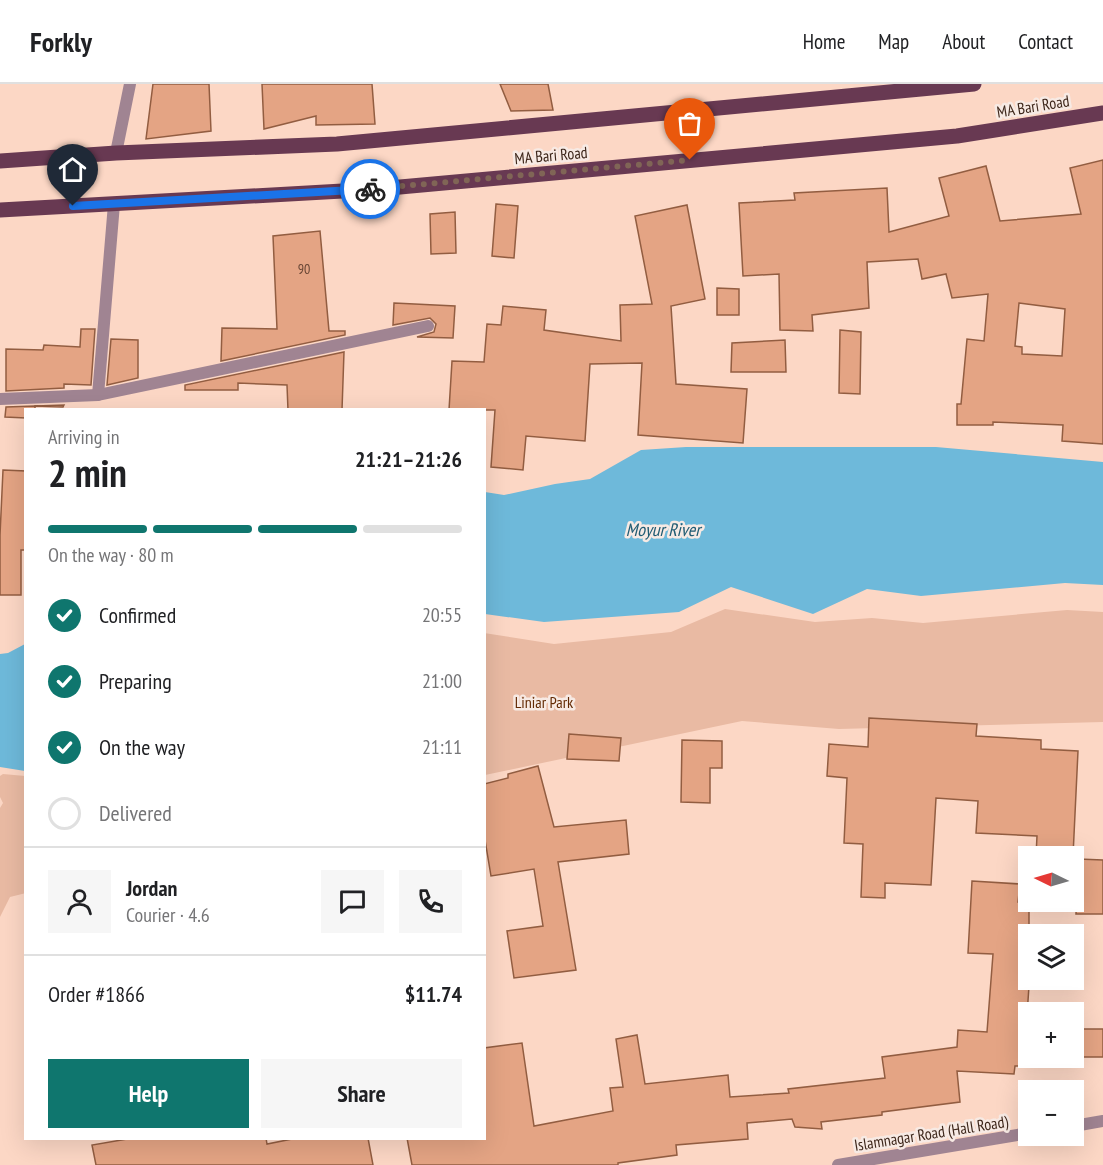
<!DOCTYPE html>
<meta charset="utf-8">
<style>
body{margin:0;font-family:"PT Sans Narrow",sans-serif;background:#f6f6f6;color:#202124;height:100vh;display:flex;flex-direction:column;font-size:22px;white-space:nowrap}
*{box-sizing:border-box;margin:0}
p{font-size:20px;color:#757577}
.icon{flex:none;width:33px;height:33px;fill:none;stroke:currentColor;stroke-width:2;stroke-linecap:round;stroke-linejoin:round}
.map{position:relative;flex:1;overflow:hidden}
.panel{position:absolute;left:24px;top:324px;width:462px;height:732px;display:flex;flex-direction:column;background:#fff;border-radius:0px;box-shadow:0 6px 24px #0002}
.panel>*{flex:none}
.needle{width:39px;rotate:275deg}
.tools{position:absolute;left:1018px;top:762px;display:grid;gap:12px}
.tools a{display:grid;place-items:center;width:66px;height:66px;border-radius:0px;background:#fff;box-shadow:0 6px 24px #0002;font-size:30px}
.pin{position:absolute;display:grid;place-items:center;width:51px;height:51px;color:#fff;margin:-62px -26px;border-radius:50% 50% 50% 0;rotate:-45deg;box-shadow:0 0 6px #0007}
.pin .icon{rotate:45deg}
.courier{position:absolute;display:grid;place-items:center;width:60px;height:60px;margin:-30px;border:4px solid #1a73e8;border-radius:50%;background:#fff;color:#222;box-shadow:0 2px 8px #0007}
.overview em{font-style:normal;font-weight:700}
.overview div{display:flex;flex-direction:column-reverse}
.overview{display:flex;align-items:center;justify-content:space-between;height:102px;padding:0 24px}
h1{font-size:39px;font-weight:700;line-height:45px}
.bar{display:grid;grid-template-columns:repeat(4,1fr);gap:9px 6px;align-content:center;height:72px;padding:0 24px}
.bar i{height:8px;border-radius:4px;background:#e0e0e0}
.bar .selected{background:#0f766e}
.bar p{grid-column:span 4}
.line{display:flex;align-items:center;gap:15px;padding:0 24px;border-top:2px solid #e0e0e0}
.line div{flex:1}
.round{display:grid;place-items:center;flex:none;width:63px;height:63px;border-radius:0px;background:#f6f6f6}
ol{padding:0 24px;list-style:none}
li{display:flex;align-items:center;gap:18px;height:66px}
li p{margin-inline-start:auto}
li .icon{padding:6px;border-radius:50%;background:#0f766e;color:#fff;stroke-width:4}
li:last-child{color:#757577}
li i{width:33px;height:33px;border:3px solid #e0e0e0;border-radius:50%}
.cta{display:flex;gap:12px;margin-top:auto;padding:12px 24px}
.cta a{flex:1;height:69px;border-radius:0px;background:#0f766e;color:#fff;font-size:24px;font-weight:700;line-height:69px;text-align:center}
.cta a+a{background:#f6f6f6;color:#202124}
header{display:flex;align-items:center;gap:36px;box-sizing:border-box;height:84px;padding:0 30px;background:#fff;border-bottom:2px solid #e0e0e0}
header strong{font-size:28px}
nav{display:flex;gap:33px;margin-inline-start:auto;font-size:21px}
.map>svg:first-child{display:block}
.green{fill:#e9baa3}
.water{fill:#6eb9da}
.building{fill:#e4a484;stroke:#925d41;stroke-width:1.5;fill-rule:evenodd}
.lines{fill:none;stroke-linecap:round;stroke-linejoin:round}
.minor{stroke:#a08492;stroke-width:12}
.primary{stroke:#683952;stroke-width:15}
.done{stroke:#806556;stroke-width:6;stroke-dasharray:0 10.8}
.route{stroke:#1a73e8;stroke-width:8}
.labels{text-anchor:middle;stroke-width:5;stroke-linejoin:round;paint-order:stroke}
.number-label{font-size:14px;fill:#684635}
.street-label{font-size:16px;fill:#3e271b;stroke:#f7eae4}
.park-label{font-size:16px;fill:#632a04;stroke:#f7eae4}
.water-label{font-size:18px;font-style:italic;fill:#215c73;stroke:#f7eae4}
</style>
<header>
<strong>Forkly</strong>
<nav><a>Home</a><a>Map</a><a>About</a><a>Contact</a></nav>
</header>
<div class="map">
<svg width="1103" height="1081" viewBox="0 0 1103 1081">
<rect width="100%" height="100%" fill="#fcd7c5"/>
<!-- green -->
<g class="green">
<polygon points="725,525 815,538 872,534 923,539 1067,526 1103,528 1103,638 839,645 742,637 485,691 484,549 554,560 671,548"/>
<polygon points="3,690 25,692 26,809 10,813 0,833 0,724 3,719 0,713 0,692"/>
</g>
<!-- water -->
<g class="water">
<polygon points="686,363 936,363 1103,378 1103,501 1065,499 921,512 867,505 813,530 731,503 679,528 544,538 485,530 485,408 504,411 555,400 590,395 641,366"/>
<polygon points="25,560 26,560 25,687 0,683 0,570 8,569"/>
</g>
<!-- building -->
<g class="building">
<polygon points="153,0 209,0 211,47 146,55"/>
<polygon points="262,0 372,0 375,40 316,41 316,32 264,45"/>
<polygon points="500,0 548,0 553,26 511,27"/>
<path d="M1103 76V360L1062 357 1063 341 993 338V341H957V320H961L967 255 984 257 988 210 952 214 946 190 922 195 918 175 867 178 869 224 812 231 813 247 780 246 779 190 743 192 739 119 795 116 794 109 887 104 889 148 949 132 939 94 986 82 1000 137 1081 130 1070 84ZM1019 219 1065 225 1062 272 1022 270V263L1015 262Z"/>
<polygon points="496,120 518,122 514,174 492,172"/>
<polygon points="687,121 705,215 671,222 676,300 747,305 743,359 638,351 642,279 590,280 585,357 526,352 523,386 491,383 495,326 449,326 452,277 484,278 487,240 501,241 503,222 546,226 544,246 621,257 620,221 652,220 635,132"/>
<polygon points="455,128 456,169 431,170 430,130"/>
<polygon points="320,147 329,247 345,247 345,251 221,277 222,244 277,245 273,152"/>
<polygon points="717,204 739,205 739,231 717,231"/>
<polygon points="394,219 455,222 453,254 417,253 434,248 436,240 430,234 393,241"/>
<polygon points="81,245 95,245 91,301 64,300 64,304 6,307 6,265 43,266 44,261 80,263"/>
<polygon points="840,246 861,248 860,310 839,309"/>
<polygon points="111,255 138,256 138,294 107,301"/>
<polygon points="785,256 786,288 731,288 732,259"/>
<polygon points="344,268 342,326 288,326 287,301 238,299 238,306 185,306 185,301"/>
<polygon points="64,321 63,323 35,322 35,326 26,326 26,334 5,333 6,323"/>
<polygon points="3,386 26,387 26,466 21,466 21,511 0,511 0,451"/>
<polygon points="869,634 977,640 976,652 1041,656 1041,665 1078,667 1073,772 1036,772 1037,752 976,749 978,717 936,714 931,801 885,799 885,814 861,813 863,760 844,759 847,694 827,692 829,660 868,663"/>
<polygon points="569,650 621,654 619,677 567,675"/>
<polygon points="682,656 722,657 722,684 710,684 710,719 681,718"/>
<polygon points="538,682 554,743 626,736 629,770 558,778 576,886 514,894 507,847 543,842 534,785 491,792 484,750 484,700 508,694 508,690"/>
<polygon points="1078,775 1103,776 1103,830 1076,830"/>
<polygon points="972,797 1020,800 1018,818 1029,818 1029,902 1026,946 1029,946 1029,982 1015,982 1014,990 957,987 960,1018 882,1028 882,1031 821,1038 822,1045 795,1043 792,1035 747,1039 748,1055 676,1061 677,1071 618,1079 618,1081 412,1081 407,1054 484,1054 484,964 522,959 534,1042 613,1027 610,1004 623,1003 616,955 637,951 645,1000 728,991 730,1013 789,1009 788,1005 885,994 882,973 957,963 958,946 987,948 993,870 968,869"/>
<rect x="1074" y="945" width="29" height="28"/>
<polygon points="133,1054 266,1054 267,1060 297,1054 368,1054 373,1081 96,1081 92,1061"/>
</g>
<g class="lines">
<!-- minor -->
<g class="minor">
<polyline points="116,69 130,0"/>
<polyline points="98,311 114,120"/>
<polyline points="0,315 98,311 428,242"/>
<polyline points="1074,1042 1103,1037"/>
<polyline points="838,1081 1029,1049"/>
</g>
<!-- primary -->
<g class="primary">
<polyline points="0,77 116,69 337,60 974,0"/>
<polyline points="0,126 378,105 957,52 1103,29"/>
</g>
</g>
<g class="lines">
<!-- done -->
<polyline class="done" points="370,105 690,76"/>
<!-- route -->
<polyline class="route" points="73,122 370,105"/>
</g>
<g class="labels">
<!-- number labels -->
<g class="number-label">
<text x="304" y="190">90</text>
</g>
<!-- street labels -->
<g class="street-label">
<text transform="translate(1033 22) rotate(-9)" y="6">MA Bari Road</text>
<text transform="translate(551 71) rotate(-5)" y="6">MA Bari Road</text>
<text transform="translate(931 1049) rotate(-9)" y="6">Islamnagar Road (Hall Road)</text>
</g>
<!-- park labels -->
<g class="park-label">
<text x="544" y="624">Liniar Park</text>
</g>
<!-- water labels -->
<g class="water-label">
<text x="663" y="452">Moyur River</text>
</g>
</g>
</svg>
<div class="tools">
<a><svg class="needle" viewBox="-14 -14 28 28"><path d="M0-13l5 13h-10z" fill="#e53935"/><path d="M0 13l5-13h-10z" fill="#757577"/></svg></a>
<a><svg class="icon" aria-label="layers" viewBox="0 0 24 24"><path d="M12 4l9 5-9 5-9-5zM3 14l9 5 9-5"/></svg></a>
<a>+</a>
<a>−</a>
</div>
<div class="pin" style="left:690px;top:76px;background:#ea580c"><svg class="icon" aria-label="bag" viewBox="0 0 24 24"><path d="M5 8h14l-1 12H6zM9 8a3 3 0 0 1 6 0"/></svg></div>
<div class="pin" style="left:73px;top:122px;background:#1f2937"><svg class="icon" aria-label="home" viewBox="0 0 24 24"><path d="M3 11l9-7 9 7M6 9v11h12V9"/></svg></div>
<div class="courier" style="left:370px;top:105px"><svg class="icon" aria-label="bike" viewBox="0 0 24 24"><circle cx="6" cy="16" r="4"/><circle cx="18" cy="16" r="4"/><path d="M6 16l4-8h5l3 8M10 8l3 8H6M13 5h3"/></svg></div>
<section class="panel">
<div class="overview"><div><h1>2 min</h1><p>Arriving in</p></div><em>21:21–21:26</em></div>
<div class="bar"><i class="selected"></i><i class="selected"></i><i class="selected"></i><i></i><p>On the way · 80 m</p></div>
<ol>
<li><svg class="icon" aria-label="check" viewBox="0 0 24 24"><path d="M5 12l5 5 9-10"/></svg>Confirmed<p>20:55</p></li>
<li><svg class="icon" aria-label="check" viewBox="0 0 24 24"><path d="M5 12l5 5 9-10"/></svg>Preparing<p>21:00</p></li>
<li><svg class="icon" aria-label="check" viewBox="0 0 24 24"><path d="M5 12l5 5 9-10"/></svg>On the way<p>21:11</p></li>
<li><i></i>Delivered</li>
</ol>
<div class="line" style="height:108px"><a class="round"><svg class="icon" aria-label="person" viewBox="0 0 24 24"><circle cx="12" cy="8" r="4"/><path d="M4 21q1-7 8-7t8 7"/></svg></a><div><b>Jordan</b><p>Courier · 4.6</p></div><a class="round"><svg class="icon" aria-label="chat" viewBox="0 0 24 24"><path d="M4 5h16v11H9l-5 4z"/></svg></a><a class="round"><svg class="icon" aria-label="phone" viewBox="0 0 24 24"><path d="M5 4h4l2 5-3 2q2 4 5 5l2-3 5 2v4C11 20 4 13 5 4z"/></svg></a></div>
<div class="line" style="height:78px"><div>Order #1866</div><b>$11.74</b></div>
<div class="cta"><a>Help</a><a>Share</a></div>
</section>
</div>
